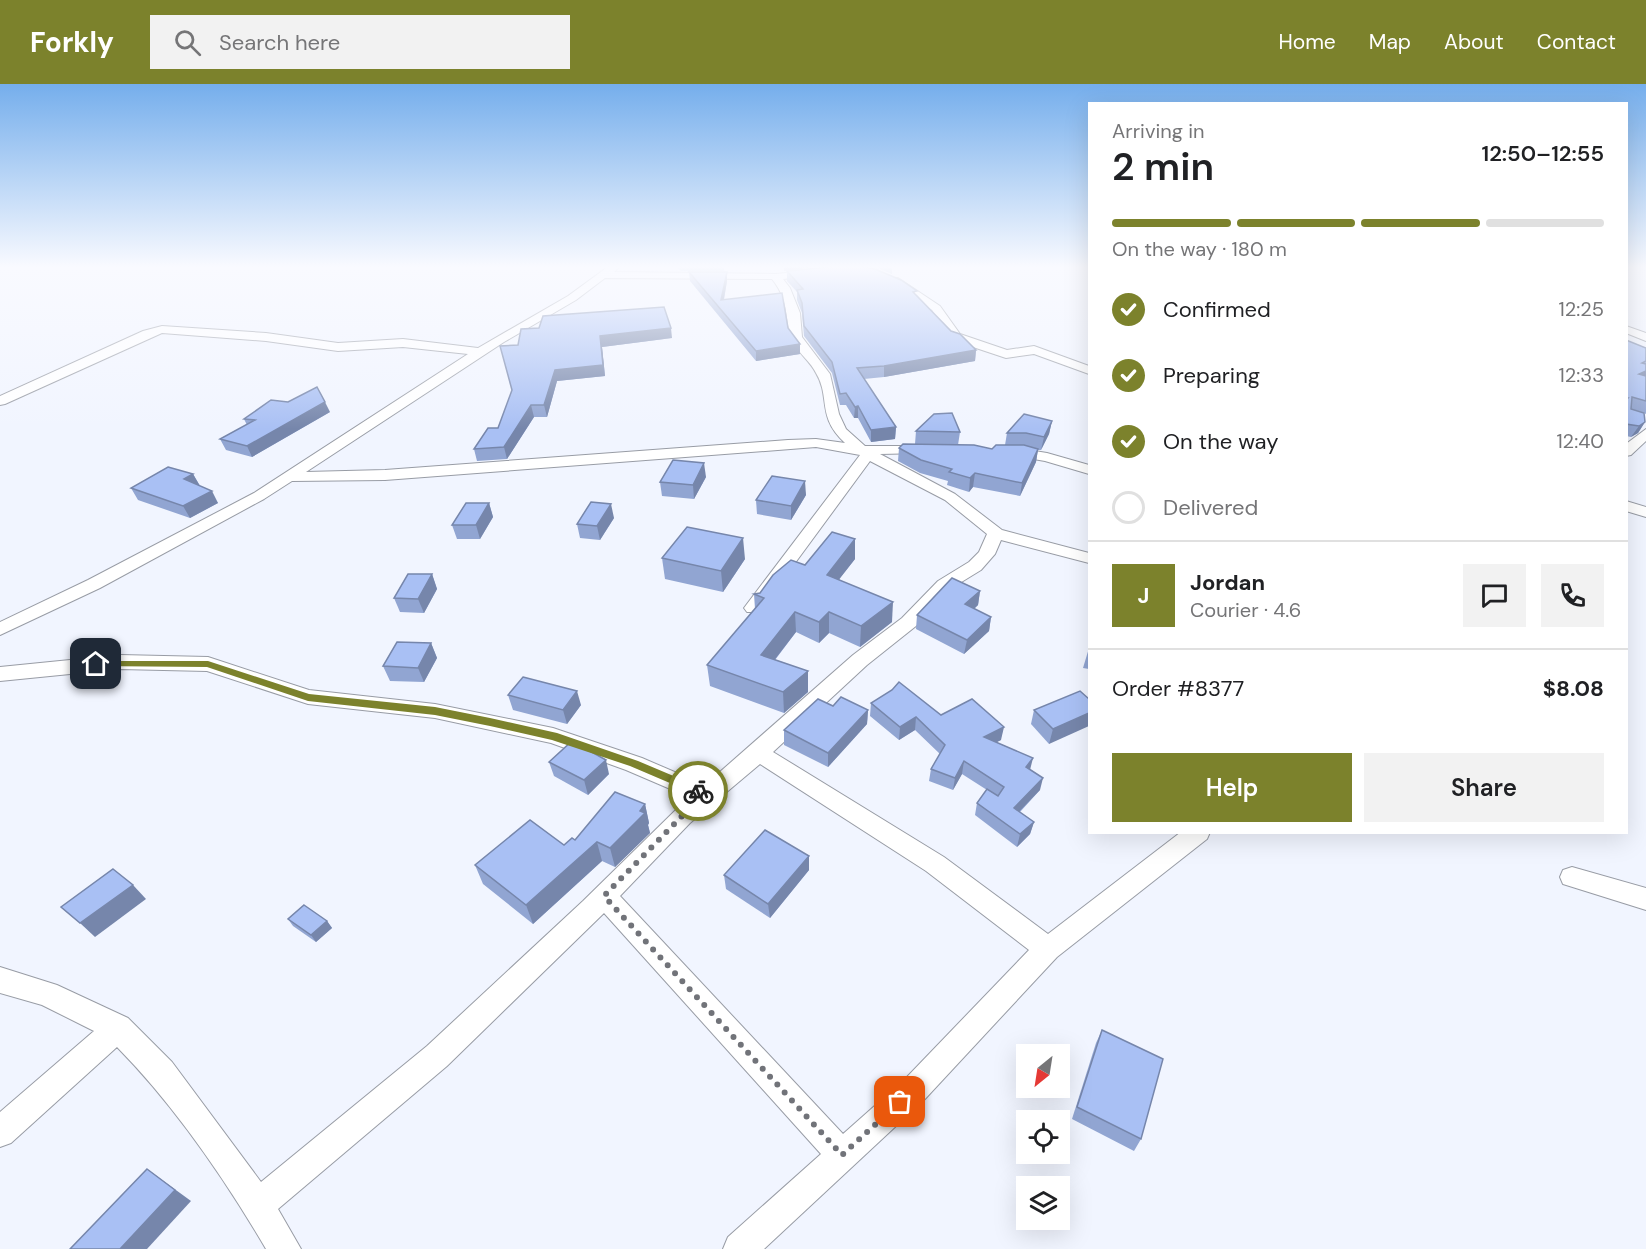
<!DOCTYPE html>
<meta charset="utf-8">
<style>
body{margin:0;font-family:"DM Sans",sans-serif;background:#f2f2f2;color:#202124;height:100vh;display:flex;flex-direction:column;font-size:22px;white-space:nowrap}
*{box-sizing:border-box;margin:0}
p{font-size:20px;color:#757577}
.icon{flex:none;width:33px;height:33px;fill:none;stroke:currentColor;stroke-width:2;stroke-linecap:round;stroke-linejoin:round}
.map{position:relative;flex:1;overflow:hidden}
.panel{position:absolute;left:1088px;top:18px;width:540px;height:732px;display:flex;flex-direction:column;background:#fff;border-radius:0px;box-shadow:0 6px 24px #0002}
.panel>*{flex:none}
.needle{width:39px;rotate:210deg}
.buttons{position:absolute;left:1016px;top:960px;display:grid;gap:12px}
.buttons a{display:grid;place-items:center;width:54px;height:54px;border-radius:0px;background:#fff;box-shadow:0 6px 24px #0002;font-size:30px}
.pin{position:absolute;display:grid;place-items:center;width:51px;height:51px;color:#fff;margin:-26px;border-radius:12px;box-shadow:0 3px 9px #0006}
.courier{position:absolute;display:grid;place-items:center;width:60px;height:60px;margin:-30px;border:4px solid #7c822c;border-radius:50%;background:#fff;color:#222;box-shadow:0 2px 8px #0007}
.headline em{font-style:normal;font-weight:600}
.headline div{display:flex;flex-direction:column-reverse}
.headline{display:flex;align-items:center;justify-content:space-between;height:102px;padding:0 24px}
h1{font-size:39px;font-weight:600;line-height:45px}
.bar{display:grid;grid-template-columns:repeat(4,1fr);gap:9px 6px;align-content:center;height:72px;padding:0 24px}
.bar i{height:8px;border-radius:4px;background:#e0e0e0}
.bar .on{background:#7c822c}
.bar p{grid-column:span 4}
.line{display:flex;align-items:center;gap:15px;padding:0 24px;border-top:2px solid #e0e0e0}
.line div{flex:1}
.round{display:grid;place-items:center;flex:none;width:63px;height:63px;border-radius:0px;background:#f2f2f2}
ol{padding:0 24px;list-style:none}
li{display:flex;align-items:center;gap:18px;height:66px}
li p{margin-inline-start:auto}
li .icon{padding:6px;border-radius:50%;background:#7c822c;color:#fff;stroke-width:4}
li:last-child{color:#757577}
li i{width:33px;height:33px;border:3px solid #e0e0e0;border-radius:50%}
.button{display:flex;gap:12px;margin-top:auto;padding:12px 24px}
.button a{flex:1;height:69px;border-radius:0px;background:#7c822c;color:#fff;font-size:24px;font-weight:600;line-height:69px;text-align:center}
.button a+a{background:#f2f2f2;color:#202124}
header{display:flex;align-items:center;gap:36px;box-sizing:border-box;height:84px;padding:0 30px;background:#7c822c;color:#fff}
header strong{font-size:28px}
nav{display:flex;gap:33px;margin-inline-start:auto;font-size:21px}
.search{width:420px;height:54px;background:#f2f2f2;display:flex;align-items:center;gap:15px;box-sizing:border-box;padding:0 21px;border-radius:0px;color:#757577;font-size:22px}
.map>svg:first-child{display:block}
.lines{fill:none;stroke-linecap:round;stroke-linejoin:round}
.minor-casing{stroke:#989ca5;stroke-width:2}
.minor{fill:#fff;fill-rule:evenodd}
.wall{fill:#91a5d2}
.shaded-wall{fill:#7686ab}
.building{fill:#a9c0f4;stroke:#7686ab;stroke-width:1.5}
.route{fill:#7c822c}
.done{stroke:#717379;stroke-width:6;stroke-dasharray:0 10.8}
</style>
<header>
<strong>Forkly</strong>
<div class="search"><svg class="icon" aria-label="search" viewBox="0 0 24 24"><circle cx="10" cy="10" r="6"/><path d="M15 15l6 6"/></svg>Search here</div>
<nav><a>Home</a><a>Map</a><a>About</a><a>Contact</a></nav>
</header>
<div class="map">
<svg width="1646" height="1165" viewBox="0 0 1646 1165">
<rect width="100%" height="100%" fill="#f1f5ff"/>
<g class="lines">
<defs>
<g id="minor">
<path d="M609 182H620L614 188 776 190 851 182 835 190 783 195 790 204 800 229 802 253 830 290 839 330 846 345 865 362H929L931 365 924 369 880 370 955 410 1002 446 1089 469V479L1001 456 995 470 981 486 950 505 916 542 867 581 773 668 944 773 1048 850 1181 748H1210L1207 755 1057 873 925 1015 764 1165H723L728 1153 821 1070 604 829 447 982 278 1125 301 1165H266C225 1095 174 1021 117 963L11 1059 0 1063V1028L94 947 42 921 0 909V883L57 901 128 934 172 978 261 1098 427 962 583 817 689 713 626 686 551 659 435 634 308 620 207 587 120 585 0 597V583L120 571 208 573 309 606 435 620 553 644 642 674 705 701 853 571 902 534 938 497 969 478 979 468 987 450 945 416 870 377 759 528H747L744 524 747 520 860 371 816 363 385 396 292 397 264 415 100 504 0 551V538L88 496 254 409 468 270 403 263 338 267 266 257 162 249 5 320 0 321V312L143 247 162 242 266 249 338 259 403 255 478 264 568 212ZM605 194 772 195C788 215 785 229 790 251 793 265 810 276 816 289 831 314 816 332 845 359L816 355 788 356 385 386 306 388 504 258 576 216ZM760 680 926 787 1029 866 905 995 843 1050 620 812 690 739Z"/>
<polygon points="890,194 898,194 940,222 960,250 1007,266 1034,262 1089,282 1089,290 1034,270 1006,274 952,256 932,226 890,198"/>
<polygon points="1626,242 1646,249 1646,257 1626,249"/>
<polygon points="1646,345 1646,357 1631,371 1626,372 1626,360"/>
<polygon points="1010,363 1047,369 1089,381 1089,390 1045,377 1005,370 1003,367 1005,364"/>
<polygon points="1626,417 1646,423 1646,433 1626,427"/>
<polygon points="1572,783 1646,804 1646,826 1563,800 1560,793 1563,786"/>
</g>
</defs>
<!-- minor casing -->
<use href="#minor" class="minor-casing"/>
<!-- minor -->
<use href="#minor" class="minor"/>
</g>
<!-- wall -->
<g class="wall">
<polygon points="677,182 724,182 724,187 681,187"/>
<polygon points="838,182 890,182 892,184 892,190 878,184 863,182 917,211 951,247 976,266 975,277 884,293 864,295 896,343 895,355 871,358 858,334 854,334 846,321 840,321 832,289 804,252 802,229 797,216 797,208 787,197 787,187"/>
<polygon points="689,188 727,197 724,216 788,244 800,260 800,270 756,277 690,197"/>
<polygon points="672,254 602,263 605,292 557,297 547,333 534,333 507,375 477,377 474,365 498,344 512,306 500,262"/>
<polygon points="1626,256 1646,264 1646,330 1644,329 1645,338 1638,349 1631,353 1626,352"/>
<polygon points="330,328 252,373 226,366 220,355 247,341 244,335"/>
<polygon points="1052,337 1049,350 1041,366 1038,366 1036,378 1020,412 973,403 969,408 947,401 948,397 920,389 898,377 899,364 915,360 916,347 960,348 958,361 992,365 1005,361 1007,349"/>
<polygon points="193,390 200,402 218,419 190,434 138,416 131,404"/>
<polygon points="706,393 694,415 662,412 660,398"/>
<polygon points="806,411 791,436 757,430 756,416"/>
<polygon points="489,419 493,433 480,455 457,455 452,441"/>
<polygon points="614,434 600,456 580,454 577,440"/>
<polygon points="662,474 745,475 723,508 665,495"/>
<polygon points="855,475 839,495 892,538 860,563 829,549 819,559 796,548 775,576 808,587 808,608 784,629 710,602 707,581 755,525 754,510 760,509 805,481"/>
<polygon points="432,490 437,505 424,529 400,528 394,514"/>
<polygon points="980,507 978,521 974,525 991,533 989,547 964,570 916,545 917,531"/>
<polygon points="431,559 437,574 424,598 390,597 383,582"/>
<polygon points="1089,564 1089,585 1083,584"/>
<polygon points="508,611 581,621 567,640 513,626"/>
<polygon points="1089,615 1049,660 1031,640 1034,626"/>
<polygon points="871,619 941,631 1001,656 996,658 1030,686 1040,706 1020,728 1034,738 1030,750 1017,763 975,731 977,719 987,706 962,690 953,706 929,697 931,685 940,670 915,646 899,656 870,632"/>
<polygon points="833,622 868,626 867,640 828,683 784,661 784,646"/>
<polygon points="549,678 609,690 588,711 554,692"/>
<polygon points="645,720 649,739 648,741 650,749 615,783 602,777 533,840 483,800 475,781 564,761"/>
<polygon points="809,772 809,786 770,834 726,805 724,791"/>
<polygon points="288,835 327,837 332,844 316,858 293,842"/>
<polygon points="1102,946 1141,1055 1134,1067 1072,1035 1096,959"/>
</g>
<!-- shaded-wall -->
<g class="shaded-wall">
<polygon points="784,182 822,182 784,187"/>
<polygon points="727,188 727,197 722,225 721,216"/>
<polygon points="671,244 672,254 602,263 605,292 557,297 547,333 544,321 555,286 600,252"/>
<polygon points="800,260 800,270 756,277 756,267"/>
<polygon points="976,266 975,277 884,293 884,282"/>
<polygon points="1646,287 1646,294 1639,290"/>
<polygon points="325,318 330,328 252,373 247,362"/>
<polygon points="531,321 534,333 507,375 504,363"/>
<polygon points="858,322 858,334 854,334 855,323"/>
<polygon points="1052,337 1049,350 1041,366 1044,353"/>
<polygon points="1645,338 1638,349 1631,353 1639,342"/>
<polygon points="896,343 895,355 871,358 871,346"/>
<polygon points="1038,365 1036,378 1020,412 1022,399"/>
<polygon points="704,379 706,393 694,415 693,401"/>
<polygon points="975,389 973,403 969,408 970,394"/>
<polygon points="193,390 200,402 184,395"/>
<polygon points="805,397 806,411 791,436 791,422"/>
<polygon points="212,407 218,419 190,434 183,422"/>
<polygon points="489,419 493,433 480,455 476,441"/>
<polygon points="611,420 614,434 600,456 597,442"/>
<polygon points="743,454 745,475 723,508 721,487"/>
<polygon points="855,455 855,475 827,511 827,491"/>
<polygon points="432,490 437,505 424,529 418,515"/>
<polygon points="980,507 978,521 963,535 965,520"/>
<polygon points="893,518 892,538 860,563 861,542"/>
<polygon points="795,528 796,548 762,592 761,571"/>
<polygon points="829,528 829,549 819,559 819,538"/>
<polygon points="991,533 989,547 964,570 967,556"/>
<polygon points="431,559 437,574 424,598 418,584"/>
<polygon points="808,587 808,608 784,629 783,608"/>
<polygon points="577,607 581,621 567,640 563,626"/>
<polygon points="868,626 867,640 828,683 828,669"/>
<polygon points="1089,629 1089,642 1049,660 1053,645"/>
<polygon points="916,633 915,646 899,656 900,643"/>
<polygon points="1004,643 1001,656 982,666 984,653"/>
<polygon points="1033,674 1030,686 1026,683"/>
<polygon points="606,676 609,690 588,711 584,696"/>
<polygon points="964,677 962,690 953,706 955,694"/>
<polygon points="1043,694 1040,706 1011,736 1014,724"/>
<polygon points="645,720 649,739 648,741 650,749 615,783 610,764"/>
<polygon points="1034,738 1030,750 1017,763 1020,750"/>
<polygon points="597,758 602,777 533,840 526,821"/>
<polygon points="809,772 809,786 770,834 768,820"/>
<polygon points="133,801 146,815 95,853 80,839"/>
<polygon points="327,837 332,844 316,858 311,851"/>
<polygon points="147,1085 191,1117 147,1165 120,1165"/>
</g>
<!-- building -->
<g class="building">
<polygon points="838,182 860,182 875,185 901,196 917,207 913,208 951,247 960,250 976,266 884,282 857,284 896,343 871,346 858,322 855,323 846,309 840,310 832,278 804,242 802,219 797,206 803,205 787,187"/>
<polygon points="689,188 727,188 721,216 782,209 788,244 800,260 756,267"/>
<polygon points="664,223 671,244 600,252 603,281 555,286 544,321 531,321 504,363 474,365 488,344 498,344 512,306 500,262 518,261 521,245 539,244 543,232"/>
<polygon points="1626,256 1646,264 1646,277 1642,279 1646,280 1646,287 1639,290 1646,292 1646,317 1632,313 1631,325 1644,329 1645,338 1639,342 1626,340 1626,316 1628,314 1626,314"/>
<polygon points="317,303 325,318 247,362 220,355 255,336 244,335 271,316 288,318"/>
<polygon points="952,329 960,348 916,347 934,330"/>
<polygon points="1024,330 1052,337 1044,353 1026,349 1007,349"/>
<polygon points="903,360 974,361 992,365 996,361 1024,361 1038,365 1022,399 975,389 970,394 949,388 952,385 921,376 899,364"/>
<polygon points="673,376 704,379 693,401 660,398"/>
<polygon points="168,383 193,390 184,395 212,407 183,422 131,404"/>
<polygon points="772,392 805,397 791,422 756,416"/>
<polygon points="591,418 611,420 597,442 577,440"/>
<polygon points="466,419 489,419 476,441 452,441"/>
<polygon points="687,443 743,454 721,487 662,474"/>
<polygon points="832,448 855,455 827,491 893,518 861,542 829,528 819,538 795,528 761,571 808,587 783,608 707,581 764,514 754,510 760,509 773,491 791,476 805,481"/>
<polygon points="408,490 432,490 418,515 394,514"/>
<polygon points="952,494 980,507 965,520 991,533 967,556 917,531"/>
<polygon points="397,558 431,559 418,584 383,582"/>
<polygon points="523,593 577,607 563,626 508,611"/>
<polygon points="899,598 941,631 972,615 1004,643 984,653 1033,674 1026,683 1043,694 1014,724 1034,738 1020,750 977,719 987,705 998,712 1004,703 964,677 955,694 931,685 945,661 916,633 900,643 871,619 892,606"/>
<polygon points="1080,607 1089,615 1089,629 1053,645 1034,626"/>
<polygon points="841,613 868,626 828,669 784,646 818,615 833,622"/>
<polygon points="572,657 606,676 584,696 549,678"/>
<polygon points="615,708 645,720 640,727 645,729 610,764 597,758 526,821 475,781 530,736 564,761 572,754 575,756"/>
<polygon points="765,746 809,772 768,820 724,791"/>
<polygon points="113,785 133,801 80,839 61,823"/>
<polygon points="304,821 327,837 311,851 288,835"/>
<polygon points="1102,946 1163,975 1141,1055 1077,1023"/>
<polygon points="147,1085 175,1106 120,1165 70,1165"/>
</g>
<!-- sky -->
<linearGradient id="sky" x2="0" y2="1"><stop stop-color="#75aeec"/><stop offset="0.53" stop-color="#f9faff"/><stop offset="1" stop-color="#f9faff" stop-opacity="0"/></linearGradient>
<rect width="1646" height="345" fill="url(#sky)"/>
<!-- route -->
<polygon class="route" points="96,577 208,577 309,610 435,623 490,634 557,649 638,677 702,704 703,707 698,711 630,682 552,656 490,642 435,631 308,617 207,583 93,582 93,578"/>
<g class="lines">
<!-- done -->
<polyline class="done" points="698,707 707,711 682,732 604,812 842,1071 900,1018"/>
</g>
</svg>
<div class="buttons">
<a><svg class="needle" viewBox="-14 -14 28 28"><path d="M0-13l5 13h-10z" fill="#e53935"/><path d="M0 13l5-13h-10z" fill="#757577"/></svg></a>
<a><svg class="icon" aria-label="locate" viewBox="0 0 24 24"><circle cx="12" cy="12" r="6"/><path d="M12 2v4M12 18v4M2 12h4M18 12h4"/></svg></a>
<a><svg class="icon" aria-label="layers" viewBox="0 0 24 24"><path d="M12 4l9 5-9 5-9-5zM3 14l9 5 9-5"/></svg></a>
</div>
<div class="pin" style="left:900px;top:1018px;background:#ea580c"><svg class="icon" aria-label="bag" viewBox="0 0 24 24"><path d="M5 8h14l-1 12H6zM9 8a3 3 0 0 1 6 0"/></svg></div>
<div class="pin" style="left:96px;top:580px;background:#1f2937"><svg class="icon" aria-label="home" viewBox="0 0 24 24"><path d="M3 11l9-7 9 7M6 9v11h12V9"/></svg></div>
<div class="courier" style="left:698px;top:707px"><svg class="icon" aria-label="bike" viewBox="0 0 24 24"><circle cx="6" cy="16" r="4"/><circle cx="18" cy="16" r="4"/><path d="M6 16l4-8h5l3 8M10 8l3 8H6M13 5h3"/></svg></div>
<section class="panel">
<div class="headline"><div><h1>2 min</h1><p>Arriving in</p></div><em>12:50–12:55</em></div>
<div class="bar"><i class="on"></i><i class="on"></i><i class="on"></i><i></i><p>On the way · 180 m</p></div>
<ol>
<li><svg class="icon" aria-label="check" viewBox="0 0 24 24"><path d="M5 12l5 5 9-10"/></svg>Confirmed<p>12:25</p></li>
<li><svg class="icon" aria-label="check" viewBox="0 0 24 24"><path d="M5 12l5 5 9-10"/></svg>Preparing<p>12:33</p></li>
<li><svg class="icon" aria-label="check" viewBox="0 0 24 24"><path d="M5 12l5 5 9-10"/></svg>On the way<p>12:40</p></li>
<li><i></i>Delivered</li>
</ol>
<div class="line" style="height:108px"><b class="round" style="background:#7c822c;color:#fff">J</b><div><b>Jordan</b><p>Courier · 4.6</p></div><a class="round"><svg class="icon" aria-label="chat" viewBox="0 0 24 24"><path d="M4 5h16v11H9l-5 4z"/></svg></a><a class="round"><svg class="icon" aria-label="phone" viewBox="0 0 24 24"><path d="M5 4h4l2 5-3 2q2 4 5 5l2-3 5 2v4C11 20 4 13 5 4z"/></svg></a></div>
<div class="line" style="height:78px"><div>Order #8377</div><b>$8.08</b></div>
<div class="button"><a>Help</a><a>Share</a></div>
</section>
</div>
